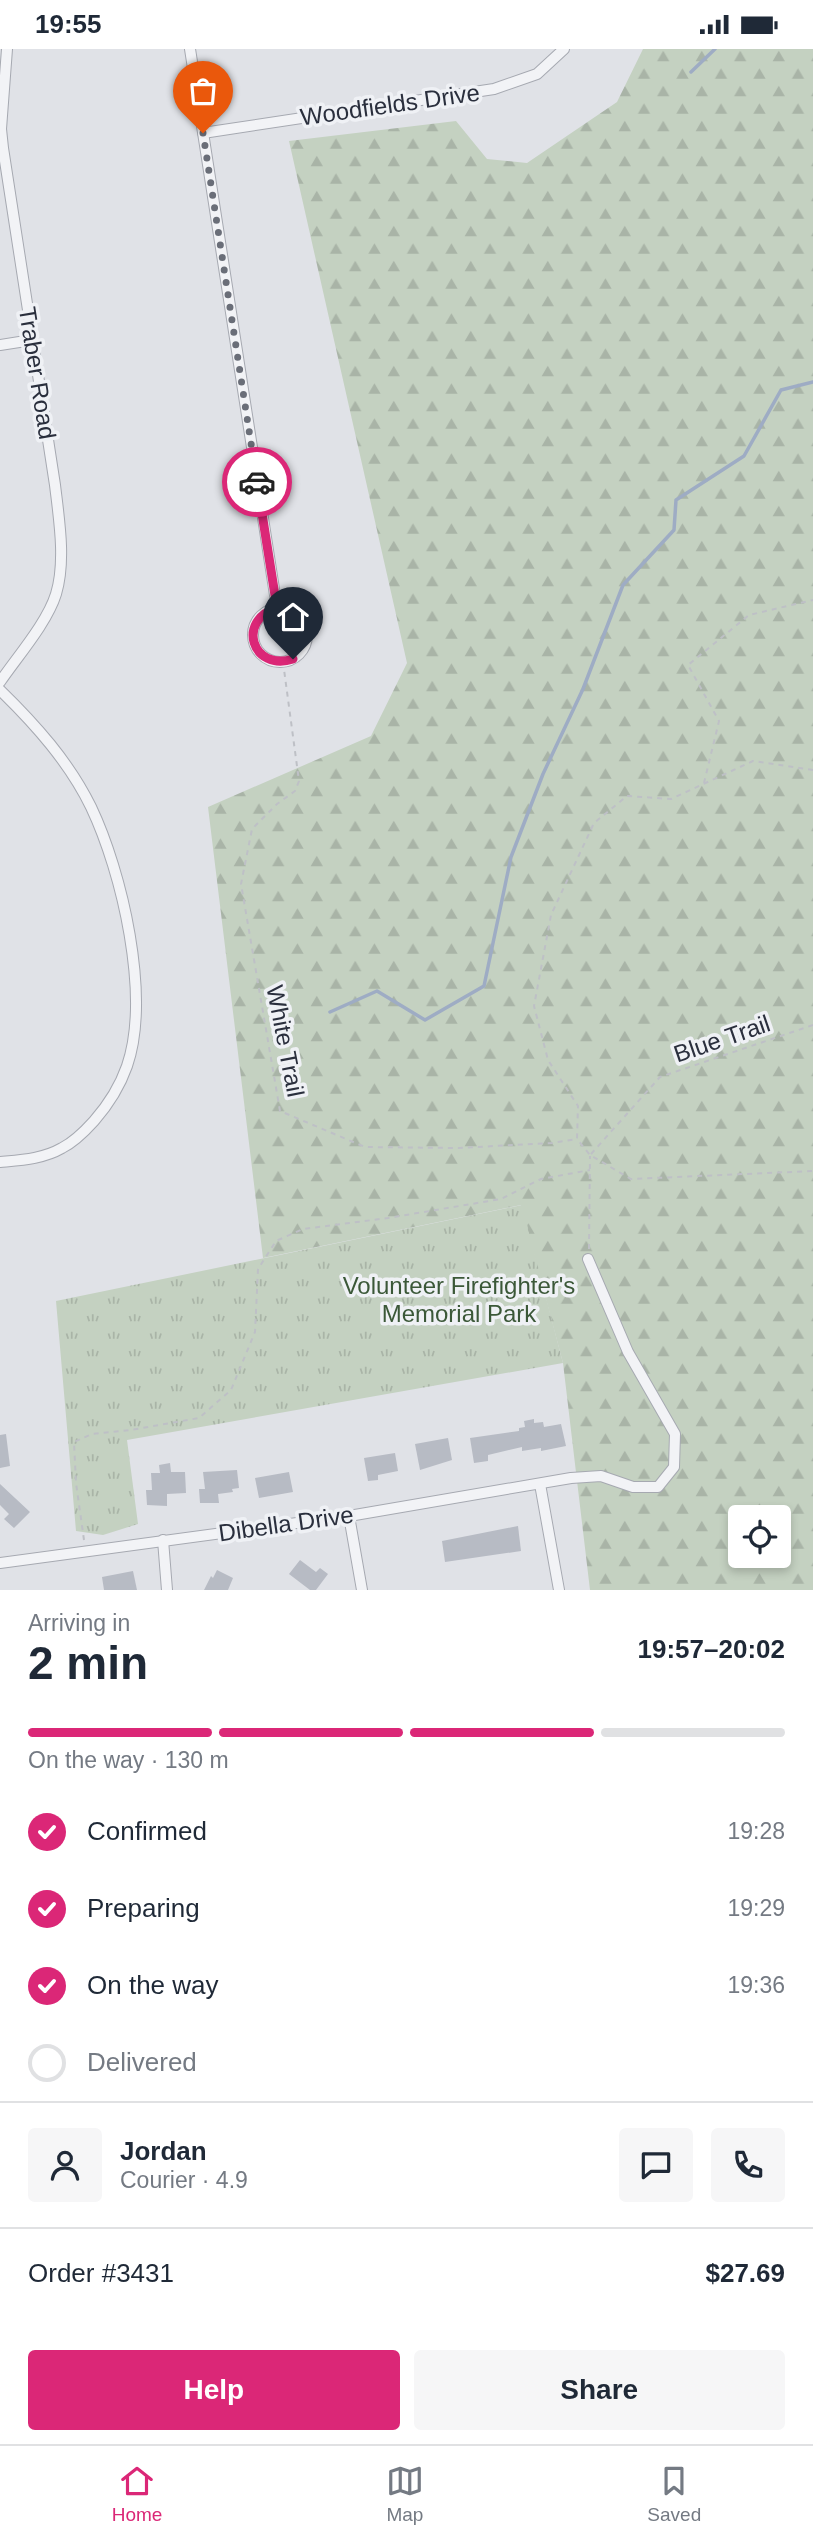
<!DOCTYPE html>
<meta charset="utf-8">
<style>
body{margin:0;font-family:Arial,sans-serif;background:#f6f6f7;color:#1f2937;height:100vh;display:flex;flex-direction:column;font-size:26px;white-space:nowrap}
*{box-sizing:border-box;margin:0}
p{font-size:23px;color:#747a83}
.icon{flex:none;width:38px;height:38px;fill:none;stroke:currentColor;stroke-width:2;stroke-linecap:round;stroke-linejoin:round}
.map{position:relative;height:1541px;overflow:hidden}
.drawer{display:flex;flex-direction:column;background:#fff;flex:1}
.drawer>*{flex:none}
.buttons{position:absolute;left:728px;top:1456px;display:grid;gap:14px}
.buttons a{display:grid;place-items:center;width:63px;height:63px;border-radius:7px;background:#fff;box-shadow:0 4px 10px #0003;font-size:35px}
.pin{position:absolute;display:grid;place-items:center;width:60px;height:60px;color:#fff;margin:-72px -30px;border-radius:50% 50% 50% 0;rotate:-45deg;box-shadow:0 0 7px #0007}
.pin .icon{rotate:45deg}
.courier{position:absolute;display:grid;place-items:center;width:70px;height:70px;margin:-35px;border:5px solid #db2777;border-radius:50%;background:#fff;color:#222;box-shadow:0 2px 9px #0007}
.headline em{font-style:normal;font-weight:800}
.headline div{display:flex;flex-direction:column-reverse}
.headline{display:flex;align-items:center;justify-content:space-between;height:119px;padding:0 28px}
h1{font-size:46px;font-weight:800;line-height:52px}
.bar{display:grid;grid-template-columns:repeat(4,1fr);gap:10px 7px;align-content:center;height:84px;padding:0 28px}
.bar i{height:9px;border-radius:5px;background:#e0e1e3}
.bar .current{background:#db2777}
.bar p{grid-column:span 4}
.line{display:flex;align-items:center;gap:18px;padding:0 28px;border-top:2px solid #e0e1e3}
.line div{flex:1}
.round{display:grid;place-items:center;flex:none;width:74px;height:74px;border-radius:7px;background:#f6f6f7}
ol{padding:0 28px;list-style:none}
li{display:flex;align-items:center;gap:21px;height:77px}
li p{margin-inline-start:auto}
li .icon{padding:7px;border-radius:50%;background:#db2777;color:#fff;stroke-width:4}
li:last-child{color:#747a83}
li i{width:38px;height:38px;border:4px solid #e0e1e3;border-radius:50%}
.primary-button{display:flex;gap:14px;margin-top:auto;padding:14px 28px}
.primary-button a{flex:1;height:80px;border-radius:7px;background:#db2777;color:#fff;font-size:28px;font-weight:800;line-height:80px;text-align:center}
.primary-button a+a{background:#f6f6f7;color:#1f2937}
.status{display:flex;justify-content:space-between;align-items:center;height:49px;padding:0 35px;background:#fff;direction:ltr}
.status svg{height:19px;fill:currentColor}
.tabs{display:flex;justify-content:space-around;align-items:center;height:98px;border-top:2px solid #e0e1e3;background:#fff;font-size:19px;color:#747a83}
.tabs a{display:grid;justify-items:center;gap:4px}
.tabs .current{color:#db2777}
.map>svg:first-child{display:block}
.forest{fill:url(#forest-firs);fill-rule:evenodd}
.park{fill:url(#park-tufts)}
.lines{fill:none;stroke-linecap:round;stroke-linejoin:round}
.stream{stroke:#9eacc4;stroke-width:3.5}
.building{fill:#b7bbc4}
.minor-casing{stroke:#a6a9b1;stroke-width:12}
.path{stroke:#bec0c6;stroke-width:2;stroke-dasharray:5 5;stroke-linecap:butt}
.minor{stroke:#f2f3f6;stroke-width:10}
.done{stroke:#6a6e78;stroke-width:7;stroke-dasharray:0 12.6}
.route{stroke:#db2777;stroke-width:9}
.labels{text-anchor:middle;stroke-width:7;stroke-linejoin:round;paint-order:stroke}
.street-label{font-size:24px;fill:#2a2f3d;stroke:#eff1f5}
.park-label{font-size:24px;fill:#3b5838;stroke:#eff1f5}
</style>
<div class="status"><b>19:55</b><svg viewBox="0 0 49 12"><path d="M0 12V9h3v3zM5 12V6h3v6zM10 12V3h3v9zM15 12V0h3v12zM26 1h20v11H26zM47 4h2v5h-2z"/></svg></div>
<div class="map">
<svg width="813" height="1541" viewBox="0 0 813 1541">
<defs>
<pattern id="forest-firs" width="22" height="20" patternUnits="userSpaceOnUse" patternTransform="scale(1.75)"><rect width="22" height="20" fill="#c4d1c1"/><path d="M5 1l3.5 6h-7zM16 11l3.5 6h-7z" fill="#a9b4a7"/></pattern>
<pattern id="park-tufts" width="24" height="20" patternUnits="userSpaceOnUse" patternTransform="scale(1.75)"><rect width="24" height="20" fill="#c4d1c1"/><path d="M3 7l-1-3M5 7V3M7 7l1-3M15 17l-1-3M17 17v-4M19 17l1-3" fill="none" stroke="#a9b4a7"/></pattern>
</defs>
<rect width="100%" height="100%" fill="#e0e2e7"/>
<!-- forest -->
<path class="forest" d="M643 0H813V1541H590L563 1314 521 1156 263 1209 208 758 371 687 407 614 289 92 456 72 487 110 527 114 617 53ZM740 1468H779V1507H740Z"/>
<!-- park -->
<polygon class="park" points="522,1156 563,1314 127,1391 138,1475 103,1486 76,1482 56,1252"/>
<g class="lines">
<!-- stream -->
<g class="stream">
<polyline points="691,23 715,0"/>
<polyline points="330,963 377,942 425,971 484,937 511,808 543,725 583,640 623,536 674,481 676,451 744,407 781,341 813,333"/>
</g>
</g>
<!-- building -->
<g class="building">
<polygon points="534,1370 534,1374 543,1373 544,1378 561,1375 566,1397 541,1402 541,1399 522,1402 522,1398 488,1406 488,1412 474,1414 470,1389 519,1382 519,1379 525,1378 524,1372"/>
<polygon points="6,1385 10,1417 0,1419 0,1386"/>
<polygon points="448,1389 452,1411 420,1421 415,1395"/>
<polygon points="395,1404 398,1422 378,1426 378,1431 368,1432 364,1409"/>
<polygon points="170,1414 171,1423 185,1423 186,1444 167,1445 167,1457 147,1456 146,1441 152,1441 151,1424 160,1424 159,1416"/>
<polygon points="237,1421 239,1439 232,1440 233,1443 218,1445 219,1454 200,1454 199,1440 205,1440 203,1423"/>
<polygon points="289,1423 293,1443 259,1449 255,1429"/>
<polygon points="0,1435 30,1463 14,1479 4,1470 9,1465 0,1456"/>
<polygon points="518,1477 521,1502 445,1513 442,1492"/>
<polygon points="300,1511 316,1523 320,1519 328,1525 316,1541 310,1541 289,1525"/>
<polygon points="217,1521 233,1529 228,1541 204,1541 211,1527 213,1529"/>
<polygon points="133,1522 137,1541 104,1541 102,1528"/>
</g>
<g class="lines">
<defs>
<g id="minor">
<polyline points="190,0 277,559"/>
<polyline points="203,84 494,40 537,25 564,0"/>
<polyline points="0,296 32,291"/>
<circle cx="280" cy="586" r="27"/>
<path d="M0 633C17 608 47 574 56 545 66 512 59 470 55 436L3 99 1 80 7 0"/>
<path d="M0 641C35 675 69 713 91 758 122 823 151 947 127 1017 120 1037 108 1056 94 1072 85 1082 74 1093 62 1099 43 1110 21 1111 0 1113"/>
<polyline points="540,1435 559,1541"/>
<polyline points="349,1467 362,1541"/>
<polyline points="163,1491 167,1541"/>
<polyline points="0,1514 349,1467 571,1429 601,1427 633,1438 658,1438 674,1418 675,1385 628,1303 588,1210"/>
</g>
</defs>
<!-- minor casing -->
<use href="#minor" class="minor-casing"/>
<!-- path -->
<g class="path">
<polyline points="283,613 299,732 295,742 277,755 252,780 241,835 280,1062 365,1098 457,1099 552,1094 577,1090"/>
<polyline points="813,721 753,712 671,750 627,747 594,774 551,866 534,957 548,1011 578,1057 577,1090 590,1106 631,1130 813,1122"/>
<polyline points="704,734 719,672 688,616 749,566 813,551"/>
<polyline points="591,1105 660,1028 813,976"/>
<polyline points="589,1200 590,1107"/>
<polyline points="84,1491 76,1434 74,1393 92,1385 131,1381 199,1369 231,1341 255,1283 258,1220 276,1192 303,1180 388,1169 501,1150 541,1130 590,1121"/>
</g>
<!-- minor -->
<use href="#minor" class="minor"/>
</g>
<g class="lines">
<!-- done -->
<polyline class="done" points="203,84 257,433"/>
<!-- route -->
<path class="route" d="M257 433 277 559C236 571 252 623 293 610"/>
</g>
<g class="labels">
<!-- street labels -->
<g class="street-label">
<text transform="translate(390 56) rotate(-8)" y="8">Woodfields Drive</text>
<text transform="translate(37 324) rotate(81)" y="8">Traber Road</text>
<text transform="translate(722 990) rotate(-19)" y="8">Blue Trail</text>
<text transform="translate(285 992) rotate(79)" y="8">White Trail</text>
<text transform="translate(286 1475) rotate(-8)" y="8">Dibella Drive</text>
</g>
<!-- park labels -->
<g class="park-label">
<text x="459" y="1245">Volunteer Firefighter's<tspan x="459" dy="28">Memorial Park</tspan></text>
</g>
</g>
</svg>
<div class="buttons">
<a><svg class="icon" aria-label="locate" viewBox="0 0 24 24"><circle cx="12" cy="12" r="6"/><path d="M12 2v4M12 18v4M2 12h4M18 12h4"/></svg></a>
</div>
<div class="pin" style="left:203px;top:84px;background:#ea580c"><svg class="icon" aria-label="bag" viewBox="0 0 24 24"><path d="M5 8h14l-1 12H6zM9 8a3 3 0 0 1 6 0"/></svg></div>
<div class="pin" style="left:293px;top:610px;background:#1f2937"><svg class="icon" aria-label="home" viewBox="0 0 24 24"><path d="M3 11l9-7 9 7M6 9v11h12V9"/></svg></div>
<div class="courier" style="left:257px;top:433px"><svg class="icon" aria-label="car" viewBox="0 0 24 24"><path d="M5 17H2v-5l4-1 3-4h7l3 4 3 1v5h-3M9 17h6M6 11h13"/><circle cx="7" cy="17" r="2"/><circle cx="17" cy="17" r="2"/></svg></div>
</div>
<section class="drawer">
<div class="headline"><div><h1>2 min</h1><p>Arriving in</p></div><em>19:57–20:02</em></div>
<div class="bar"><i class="current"></i><i class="current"></i><i class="current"></i><i></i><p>On the way · 130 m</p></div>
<ol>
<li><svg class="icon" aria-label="check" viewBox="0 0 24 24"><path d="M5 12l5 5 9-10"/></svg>Confirmed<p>19:28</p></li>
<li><svg class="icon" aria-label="check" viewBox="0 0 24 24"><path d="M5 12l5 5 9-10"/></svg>Preparing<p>19:29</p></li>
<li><svg class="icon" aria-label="check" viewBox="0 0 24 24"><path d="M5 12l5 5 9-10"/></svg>On the way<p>19:36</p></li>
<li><i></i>Delivered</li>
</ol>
<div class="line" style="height:126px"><a class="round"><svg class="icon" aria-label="person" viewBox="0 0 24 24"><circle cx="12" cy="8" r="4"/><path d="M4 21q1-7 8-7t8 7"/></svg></a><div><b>Jordan</b><p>Courier · 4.9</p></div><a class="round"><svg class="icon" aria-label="chat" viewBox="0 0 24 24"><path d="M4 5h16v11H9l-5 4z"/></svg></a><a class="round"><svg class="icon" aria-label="phone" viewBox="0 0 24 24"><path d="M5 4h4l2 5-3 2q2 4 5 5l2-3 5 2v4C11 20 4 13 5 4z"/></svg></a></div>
<div class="line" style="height:91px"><div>Order #3431</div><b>$27.69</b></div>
<div class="primary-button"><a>Help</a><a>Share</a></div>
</section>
<nav class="tabs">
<a class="current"><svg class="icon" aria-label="home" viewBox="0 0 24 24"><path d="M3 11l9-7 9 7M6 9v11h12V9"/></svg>Home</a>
<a><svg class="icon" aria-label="map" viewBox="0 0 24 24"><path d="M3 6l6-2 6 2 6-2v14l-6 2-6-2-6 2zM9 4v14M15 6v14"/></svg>Map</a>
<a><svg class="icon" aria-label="saved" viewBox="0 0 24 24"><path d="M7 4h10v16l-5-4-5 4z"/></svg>Saved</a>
</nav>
